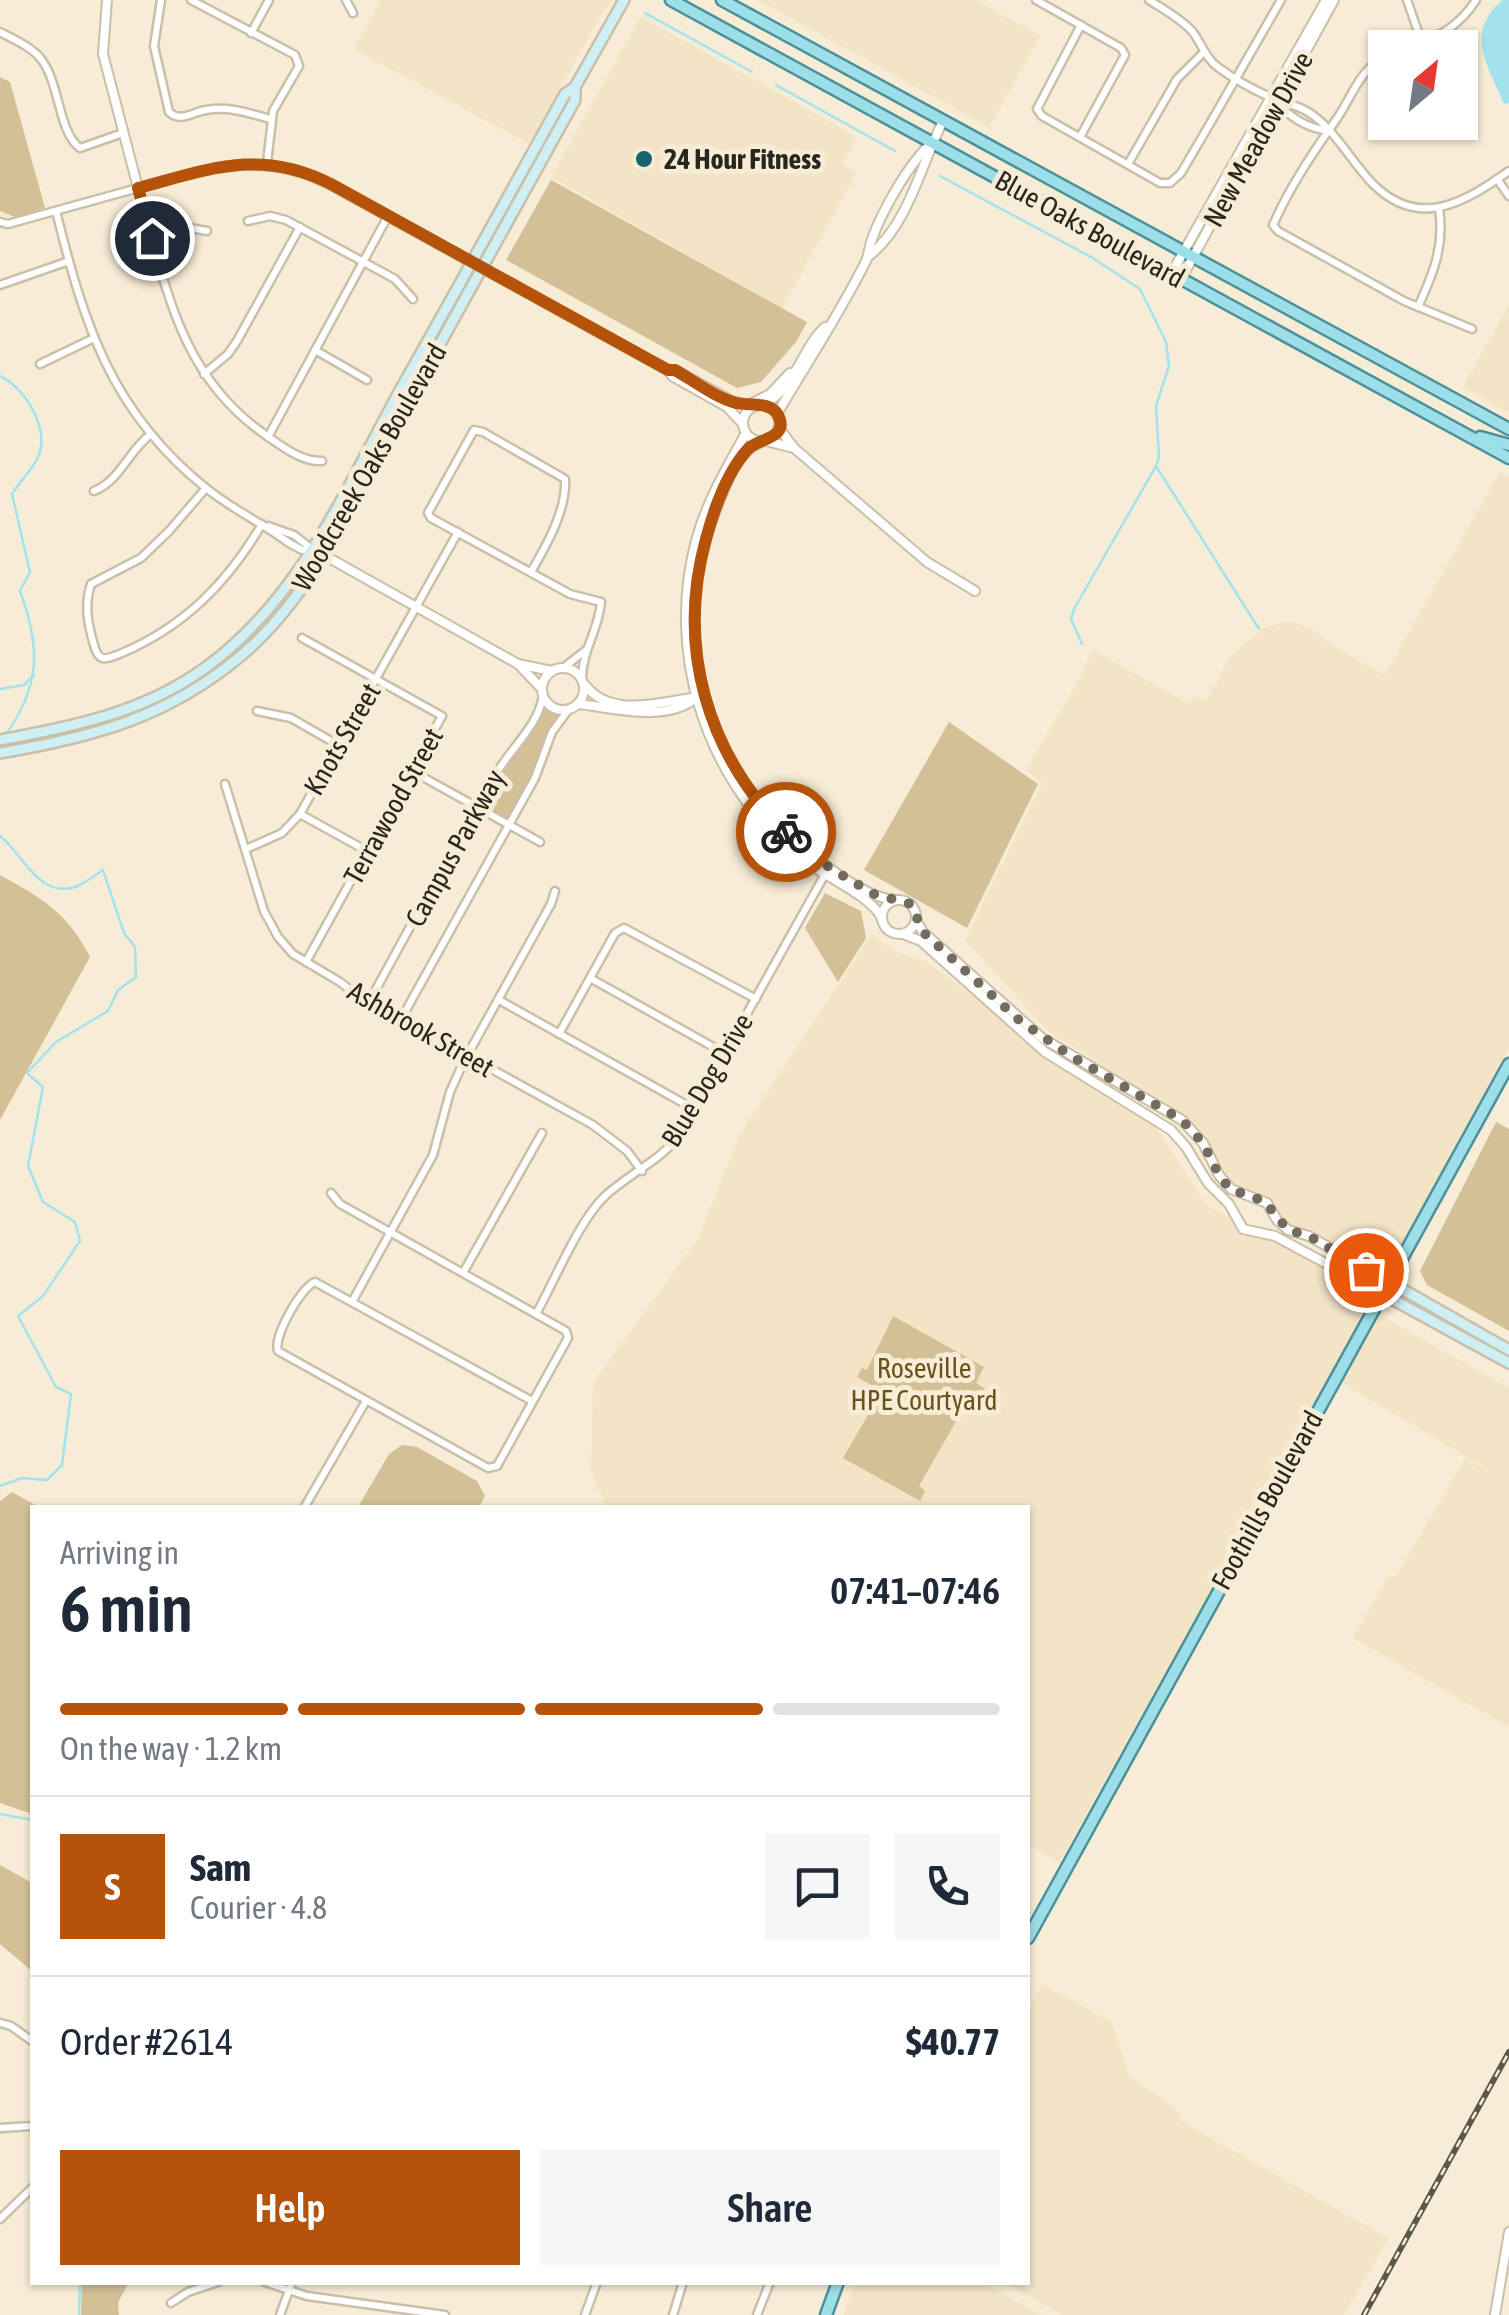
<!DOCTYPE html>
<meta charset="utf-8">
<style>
body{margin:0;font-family:"Asap Condensed",sans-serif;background:#f6f6f7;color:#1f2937;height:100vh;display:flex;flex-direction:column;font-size:38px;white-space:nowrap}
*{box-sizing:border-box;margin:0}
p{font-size:32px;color:#747a83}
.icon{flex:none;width:55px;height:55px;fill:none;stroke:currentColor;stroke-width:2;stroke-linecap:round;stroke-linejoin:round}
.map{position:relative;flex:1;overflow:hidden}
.details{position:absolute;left:30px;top:1505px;width:1000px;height:780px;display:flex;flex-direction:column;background:#fff;border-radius:0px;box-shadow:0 2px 8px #0004}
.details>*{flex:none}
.needle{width:65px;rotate:29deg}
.tools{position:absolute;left:1368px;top:30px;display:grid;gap:20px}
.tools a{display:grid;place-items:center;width:110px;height:110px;border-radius:0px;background:#fff;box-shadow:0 2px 8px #0004;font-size:50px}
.pin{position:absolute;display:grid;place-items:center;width:85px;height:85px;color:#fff;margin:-42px;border:5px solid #fff;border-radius:50%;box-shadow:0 2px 10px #0007}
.courier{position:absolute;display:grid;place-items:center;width:100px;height:100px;margin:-50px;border:8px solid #b45309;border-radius:50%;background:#fff;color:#222;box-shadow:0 2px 12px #0007}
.headline em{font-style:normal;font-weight:600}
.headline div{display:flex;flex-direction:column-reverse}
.headline{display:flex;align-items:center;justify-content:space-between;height:170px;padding:0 30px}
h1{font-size:65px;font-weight:600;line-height:75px}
.bar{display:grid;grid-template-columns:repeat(4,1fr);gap:15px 10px;align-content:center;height:120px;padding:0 30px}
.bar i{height:12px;border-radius:8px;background:#e0e1e3}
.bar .current{background:#b45309}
.bar p{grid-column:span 4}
.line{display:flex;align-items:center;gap:25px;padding:0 30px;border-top:2px solid #e0e1e3}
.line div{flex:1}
.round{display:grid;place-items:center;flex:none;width:105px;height:105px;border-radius:0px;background:#f6f6f7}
.cta{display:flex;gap:20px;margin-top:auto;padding:20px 30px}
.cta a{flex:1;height:115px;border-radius:0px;background:#b45309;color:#fff;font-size:40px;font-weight:600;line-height:115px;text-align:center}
.cta a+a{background:#f6f6f7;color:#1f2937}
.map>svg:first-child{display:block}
.built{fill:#f2e4c5}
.green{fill:#d3c097}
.water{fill:#a3e3ee}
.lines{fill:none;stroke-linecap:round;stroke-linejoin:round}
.stream{stroke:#a3e3ee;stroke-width:2.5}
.minor-casing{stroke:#cabfa9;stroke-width:11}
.tertiary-casing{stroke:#cabfa9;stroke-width:12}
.secondary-casing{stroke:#cabfa9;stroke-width:14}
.primary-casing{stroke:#4a9199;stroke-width:15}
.minor{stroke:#fff;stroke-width:6}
.tertiary{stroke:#fff;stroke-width:8}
.secondary{stroke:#ceeff4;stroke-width:9}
.primary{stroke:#9ddfe9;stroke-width:10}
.rail-casing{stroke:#5c574b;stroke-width:6}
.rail{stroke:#f7ecd5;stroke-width:2.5;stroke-dasharray:8;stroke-linecap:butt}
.done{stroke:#726b5e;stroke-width:10;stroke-dasharray:0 18}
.route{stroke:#b45309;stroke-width:12}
.poi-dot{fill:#16636d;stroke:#f7ecd5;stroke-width:4}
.labels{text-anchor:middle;stroke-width:10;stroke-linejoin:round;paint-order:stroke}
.street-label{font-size:28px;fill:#2a261e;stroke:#f7ecd5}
.poi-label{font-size:28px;font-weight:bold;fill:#2a261e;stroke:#f7ecd5;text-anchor:start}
.park-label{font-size:28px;fill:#69531c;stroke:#f7ecd5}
</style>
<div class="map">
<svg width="1509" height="2315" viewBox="0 0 1509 2315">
<rect width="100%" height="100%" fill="#f7ecd5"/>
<!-- built -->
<g class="built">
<polygon points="381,0 613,0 602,13 529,144 354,49"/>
<polygon points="757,0 976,0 1040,36 989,127"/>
<polygon points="641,17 857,137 842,164 857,172 782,308 551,177"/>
<polygon points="1509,306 1509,412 1463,387"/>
<polygon points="1500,472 1509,477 1509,1050 1385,1277 1280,1218 1234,1188 1172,1109 1048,1031 965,940 1042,783 1026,770 1076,686 1093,650 1189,704 1194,696 1206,701 1230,658 1262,629 1279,623 1295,622 1316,632 1333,646 1385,675"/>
<polygon points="871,935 896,952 925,961 1154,1124 1206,1205 1378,1293 1059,1862 1028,1845 1028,1508 606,1507 591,1470 593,1383 698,1239 741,1133"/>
<polygon points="1374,1312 1509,1388 1509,1727 1353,1638 1389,1575 1396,1577 1465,1459 1497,1475 1337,1380"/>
<polygon points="1042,1984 1112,2022 1129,2076 1175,2108 1182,2122 1388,2238 1344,2315 1062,2315 1004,2283 1028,2282 1028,2010"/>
<polygon points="856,2282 983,2283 1042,2315 843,2315"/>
</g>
<!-- green -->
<g class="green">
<polygon points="0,77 10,82 45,208 15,217 0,211"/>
<polygon points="551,180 807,322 796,342 761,382 737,388 506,260"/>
<polygon points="544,706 561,714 549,730 536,770 511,816 505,818 485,807 484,802"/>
<polygon points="949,722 1038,784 967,928 864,870"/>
<path d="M0 875C43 899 67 912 90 957L0 1120Z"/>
<polygon points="825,893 861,911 866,938 838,982 805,928"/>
<polygon points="1496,1122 1509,1129 1509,1331 1427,1285 1420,1271"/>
<polygon points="893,1316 984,1367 976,1383 985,1389 976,1406 967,1402 919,1486 925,1491 920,1501 843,1458 882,1391 857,1377 862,1368 867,1370"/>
<polygon points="402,1445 417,1447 477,1481 485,1496 479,1507 358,1507 389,1454"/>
<polygon points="12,1492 39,1507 32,1508 32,1814 0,1803 0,1501"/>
<polygon points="0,1865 32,1883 32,1971 0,1944"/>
<polygon points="82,2283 128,2283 118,2303 119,2315 81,2315"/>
</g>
<!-- water -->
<path class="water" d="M1502 0H1509V103L1504 104C1488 64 1464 34 1502 0Z"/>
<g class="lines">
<!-- stream -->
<g class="stream">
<polyline points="645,13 752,72"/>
<polyline points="776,85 895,151"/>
<polyline points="940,176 1091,257 1140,289 1166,342 1169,366 1156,406 1159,457 1156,466 1074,609 1071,619 1082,644"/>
<path d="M0 376C25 388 49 427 39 455 34 468 20 481 12 494L30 572 20 591C41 648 41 686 4 737"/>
<polyline points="1156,466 1259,629"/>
<polyline points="0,689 24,685 34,675"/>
<path d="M0 836C23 854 38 898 75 887 84 884 95 875 103 870L124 933 135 947 136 977 118 990 108 1011 56 1042 27 1073 43 1087 28 1166 43 1202 75 1222 80 1241 43 1296 18 1316 56 1387 71 1394 62 1465 47 1480 22 1478 0 1486"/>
<polyline points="0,1814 32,1820"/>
<polyline points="79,2315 80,2282"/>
</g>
<defs>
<g id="minor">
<path d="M161 0 154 46 169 112C181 123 192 112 206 110 229 106 249 113 270 119"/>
<polyline points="191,0 295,55 299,66 273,111 267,163"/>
<polyline points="346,0 353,13"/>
<polyline points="1036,0 1121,48 1125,55 1080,137"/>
<path d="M1149 0C1163 9 1180 18 1192 31 1202 44 1205 58 1219 68 1234 79 1254 90 1272 98 1291 107 1299 103 1319 120 1340 138 1353 164 1373 184 1420 231 1466 201 1509 171"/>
<polyline points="1407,0 1422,43"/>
<polyline points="1081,25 1037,109 1042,116 1160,183 1170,183 1181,173 1208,127 1281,0"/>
<path d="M0 32C13 39 32 47 41 59 60 83 58 132 80 148L123 133"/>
<polyline points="251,33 269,0"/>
<path d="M1406 48C1436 39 1459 27 1476 0"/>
<path d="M1385 56C1360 70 1353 94 1338 117 1314 151 1290 186 1273 225L1278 231 1404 301 1472 329"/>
<path d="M1278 102C1287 116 1309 129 1326 130"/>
<polyline points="1128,164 1177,79 1203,53"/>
<polyline points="1497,179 1509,196"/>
<path d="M56 211C84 324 111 412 206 488 232 509 262 523 289 543L302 550 312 549"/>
<polyline points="248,221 270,216 286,220 395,279 413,299"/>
<path d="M0 222 8 224 138 188C166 285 178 375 267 436 283 447 302 462 322 461"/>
<polyline points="152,238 190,228 207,231"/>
<polyline points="0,285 69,261"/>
<path d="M1418 307C1433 274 1445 246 1439 208"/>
<polyline points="315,350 367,380"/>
<polyline points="40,364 92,339"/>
<polyline points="204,374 228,354 237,341 300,227"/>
<polyline points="268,437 388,216"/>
<path d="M206 488 169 531 141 558 91 584C84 605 88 625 94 645 99 664 107 659 122 653 185 626 228 582 262 524"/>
<path d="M94 491C121 480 128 451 151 434"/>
<polyline points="268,526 294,535 312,549"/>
<path d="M531 572C546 546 567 510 565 479L483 432 474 430 428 513 431 518 570 594 601 602C599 629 582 651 582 678"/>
<polyline points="302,638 442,716 306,962"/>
<polyline points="563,668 586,650"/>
<polyline points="257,711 291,718 338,745"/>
<polyline points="412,771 540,842"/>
<polyline points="225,784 264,911 278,937 293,954 340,982 375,1009 417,1028 593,1125 627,1151 642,1171"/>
<polyline points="300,814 367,851"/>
<polyline points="246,849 282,833 300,814 458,532"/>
<polyline points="590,978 724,1053"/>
<polyline points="499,1000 694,1109"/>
<path d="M368 1004C410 927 452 849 496 774 511 748 539 725 543 695"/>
<polyline points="400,1021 535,778 552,732 569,709"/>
<polyline points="559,1034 615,933 624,928 756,999"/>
<path d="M331 1193 340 1204 566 1331 568 1338 497 1466 488 1468 278 1351C273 1337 301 1287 315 1282L532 1401"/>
<polyline points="463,1273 542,1133"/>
<polyline points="352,1302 433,1155 450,1092 463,1063 551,904 555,891"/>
<path d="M536 1314C554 1282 579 1221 604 1197 628 1174 657 1163 678 1137L824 876"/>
<polyline points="304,1508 366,1401"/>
<polyline points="0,2023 11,2026 32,2041"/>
<polyline points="0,2128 32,2126"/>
<polyline points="0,2219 32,2188"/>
<polyline points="265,2282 307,2296 445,2315"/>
<polyline points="171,2303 188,2292 218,2282"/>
<polyline points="280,2315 292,2282"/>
<polyline points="585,2315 597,2282"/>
<polyline points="673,2315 683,2282"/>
<polyline points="757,2315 770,2282"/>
</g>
<g id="tertiary">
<path d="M107 0 103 54 138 188C209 169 261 148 331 185L669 371 675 370 732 401 756 406"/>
<path d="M869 256C909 224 921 164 943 121"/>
<polyline points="1171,274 1326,0"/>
<polyline points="1181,279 1334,0"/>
<polyline points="669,371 672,376 727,407 743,424"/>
<polyline points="750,404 770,394 790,373"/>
<path d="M763 404C794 392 801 349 825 327"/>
<circle cx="761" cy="423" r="18"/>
<path d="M777 414C807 363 839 315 866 261 869 254 869 247 872 239 882 211 910 161 932 143"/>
<polyline points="779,428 794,448 927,562 975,591"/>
<path d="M746 433C727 467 708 499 697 537 665 650 704 773 791 851 814 872 873 895 882 919"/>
<polyline points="766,441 794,448"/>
<path d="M762 442C739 449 727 481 719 502 665 633 704 772 815 857 836 874 869 898 895 900"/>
<polyline points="322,554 518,664 542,689"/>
<polyline points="518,664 552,671"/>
<circle cx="563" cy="689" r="21"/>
<path d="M586 686C612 720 666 700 700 697"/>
<path d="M579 704C614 708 665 723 696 698"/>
<circle cx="899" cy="917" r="17"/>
<polyline points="916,920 923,932 1042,1038 1182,1120 1203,1143 1219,1175 1231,1189 1267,1203 1277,1220 1288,1230 1309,1236 1388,1281"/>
<polyline points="903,934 921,941 1045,1052 1171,1130 1186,1147 1208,1183 1229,1204 1243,1229 1275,1236 1381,1293"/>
<polyline points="1495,2315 1509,2232"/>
</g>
<g id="secondary">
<path d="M0 740C74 726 143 713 205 668 299 600 345 491 399 392 455 293 510 194 565 94L575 87 624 0"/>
<path d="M0 753C94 737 169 717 243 654 312 595 351 505 394 427 455 318 515 209 575 100V87"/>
<polyline points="1388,1281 1509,1350"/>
<polyline points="1381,1293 1509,1363"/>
</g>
<g id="primary">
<polyline points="671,0 1509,458"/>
<polyline points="722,0 1509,429"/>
<polyline points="1480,437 1509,445"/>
<polyline points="1028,1938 1509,1064"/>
<polyline points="826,2315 838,2282"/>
</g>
</defs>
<!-- minor casing -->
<use href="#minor" class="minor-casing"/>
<!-- tertiary casing -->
<use href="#tertiary" class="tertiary-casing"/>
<!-- secondary casing -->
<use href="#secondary" class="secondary-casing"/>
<!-- primary casing -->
<use href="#primary" class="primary-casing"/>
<!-- minor -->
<use href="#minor" class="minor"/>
<!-- tertiary -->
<use href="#tertiary" class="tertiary"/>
<!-- secondary -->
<use href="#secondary" class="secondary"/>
<!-- primary -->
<use href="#primary" class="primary"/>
<defs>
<polyline id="rail" points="1364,2315 1509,2052"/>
</defs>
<!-- rail casing -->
<use href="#rail" class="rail-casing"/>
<!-- rail -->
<use href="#rail" class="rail"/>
</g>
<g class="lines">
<!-- done -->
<polyline class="done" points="786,832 830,868 874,894 911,904 923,932 1019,1020 1071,1056 1182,1120 1203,1143 1219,1175 1230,1189 1264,1201 1288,1230 1309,1236 1366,1270"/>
<!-- route -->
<path class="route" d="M152 238 138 188C210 169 261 148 331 184L668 370H675C694 381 715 397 736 403 749 406 770 401 778 415 790 439 758 438 748 449 727 472 714 509 706 539 676 647 707 754 786 832"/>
</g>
<!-- markers -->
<circle class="poi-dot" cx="644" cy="159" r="10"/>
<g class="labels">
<!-- street labels -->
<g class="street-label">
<text transform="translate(1258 139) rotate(-61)" y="10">New Meadow Drive</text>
<text transform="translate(1090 229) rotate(29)" y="10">Blue Oaks Boulevard</text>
<text transform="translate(369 467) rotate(-60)" y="10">Woodcreek Oaks Boulevard</text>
<text transform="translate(342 739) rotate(-60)" y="10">Knots Street</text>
<text transform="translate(393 806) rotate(-61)" y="10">Terrawood Street</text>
<text transform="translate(455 848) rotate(-61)" y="10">Campus Parkway</text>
<text transform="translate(421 1029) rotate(30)" y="10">Ashbrook Street</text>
<text transform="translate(707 1080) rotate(-59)" y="10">Blue Dog Drive</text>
<text transform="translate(1267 1500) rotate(-61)" y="10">Foothills Boulevard</text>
</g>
<!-- poi labels -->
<g class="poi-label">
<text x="664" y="169">24 Hour Fitness</text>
</g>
<!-- park labels -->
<g class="park-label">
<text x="924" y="1378">Roseville<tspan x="924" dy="32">HPE Courtyard</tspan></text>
</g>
</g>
</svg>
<div class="tools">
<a><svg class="needle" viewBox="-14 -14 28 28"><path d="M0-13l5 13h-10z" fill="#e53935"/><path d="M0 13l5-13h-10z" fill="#747a83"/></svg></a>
</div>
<div class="pin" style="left:1366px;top:1270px;background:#ea580c"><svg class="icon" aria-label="bag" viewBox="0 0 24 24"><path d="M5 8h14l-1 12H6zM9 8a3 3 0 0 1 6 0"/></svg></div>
<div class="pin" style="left:152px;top:238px;background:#1f2937"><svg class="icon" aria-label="home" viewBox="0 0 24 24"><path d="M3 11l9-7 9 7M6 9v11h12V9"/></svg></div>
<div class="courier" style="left:786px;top:832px"><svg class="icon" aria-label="bike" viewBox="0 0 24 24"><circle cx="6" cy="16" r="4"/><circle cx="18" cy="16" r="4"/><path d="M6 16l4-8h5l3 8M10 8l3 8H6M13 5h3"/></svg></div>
<section class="details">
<div class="headline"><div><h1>6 min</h1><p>Arriving in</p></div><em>07:41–07:46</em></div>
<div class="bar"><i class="current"></i><i class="current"></i><i class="current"></i><i></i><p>On the way · 1.2 km</p></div>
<div class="line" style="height:180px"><b class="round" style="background:#b45309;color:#fff">S</b><div><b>Sam</b><p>Courier · 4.8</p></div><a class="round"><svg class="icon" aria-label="chat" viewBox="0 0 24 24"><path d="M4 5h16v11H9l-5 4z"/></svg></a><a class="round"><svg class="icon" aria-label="phone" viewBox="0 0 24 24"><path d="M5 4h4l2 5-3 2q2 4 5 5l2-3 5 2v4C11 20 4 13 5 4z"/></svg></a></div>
<div class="line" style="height:130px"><div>Order #2614</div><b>$40.77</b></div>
<div class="cta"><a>Help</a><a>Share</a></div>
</section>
</div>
